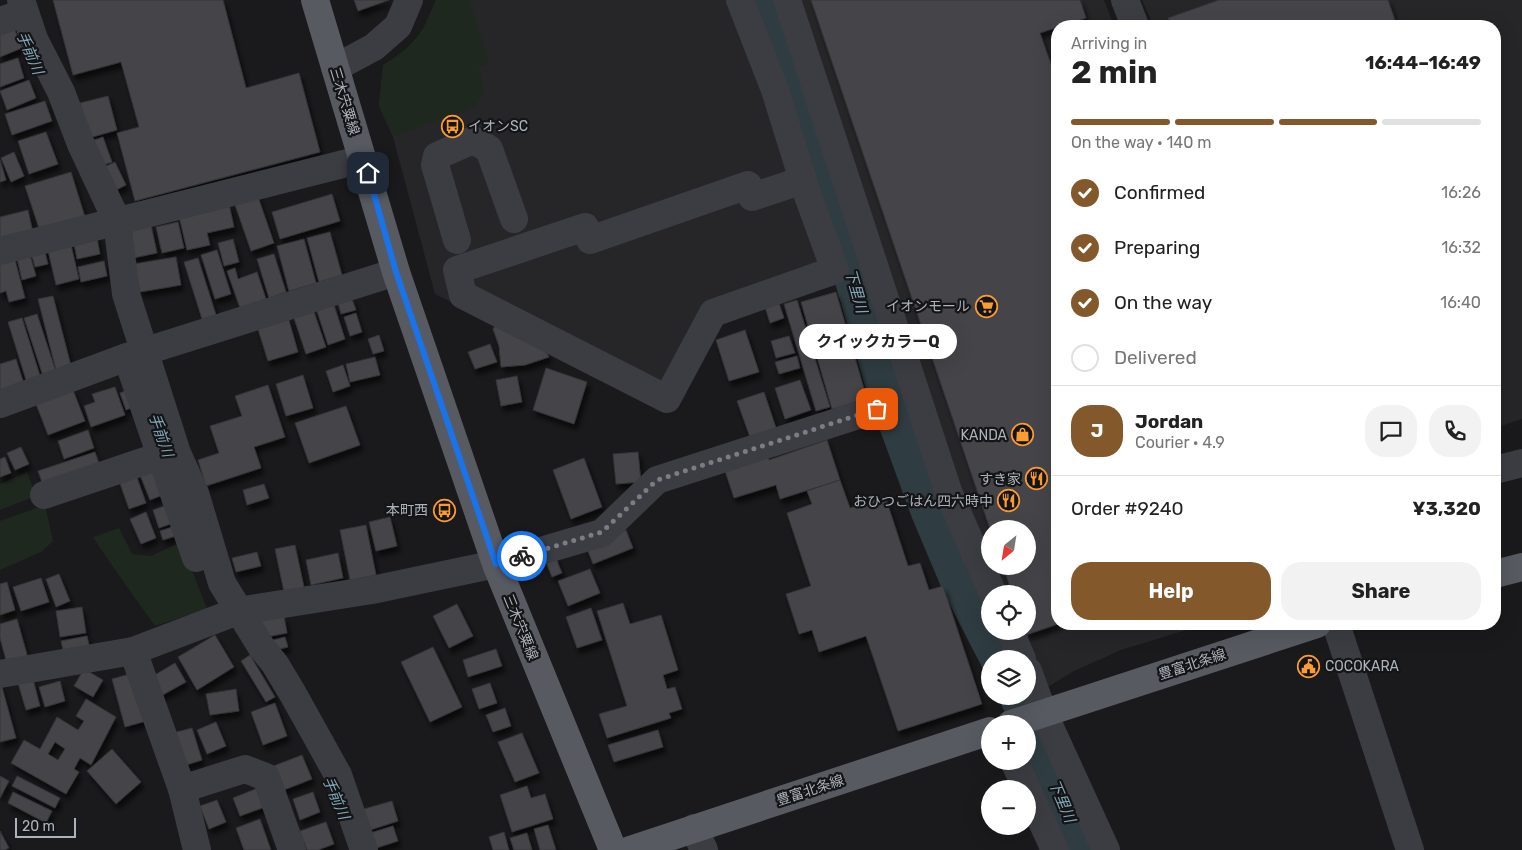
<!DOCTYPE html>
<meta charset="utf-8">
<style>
body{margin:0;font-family:Rubik,"Noto Sans JP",sans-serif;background:#f2f2f2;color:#222;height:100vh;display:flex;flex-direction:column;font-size:19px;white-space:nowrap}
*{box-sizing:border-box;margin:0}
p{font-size:16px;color:#767676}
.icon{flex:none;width:28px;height:28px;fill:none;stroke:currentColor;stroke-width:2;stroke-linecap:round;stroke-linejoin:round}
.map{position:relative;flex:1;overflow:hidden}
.panel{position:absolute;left:1051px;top:20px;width:450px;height:610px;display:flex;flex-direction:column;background:#fff;border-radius:20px;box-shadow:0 5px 20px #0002}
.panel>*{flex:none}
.needle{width:32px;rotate:210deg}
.controls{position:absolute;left:981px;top:520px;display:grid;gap:10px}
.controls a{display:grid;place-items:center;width:55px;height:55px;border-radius:50%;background:#fff;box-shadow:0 5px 20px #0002;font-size:25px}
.scale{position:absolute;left:15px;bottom:12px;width:61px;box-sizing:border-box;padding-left:5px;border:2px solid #acb3bc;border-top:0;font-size:14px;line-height:18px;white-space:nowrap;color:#acb3bc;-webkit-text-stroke:4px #151517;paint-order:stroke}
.pin{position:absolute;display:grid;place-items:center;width:42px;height:42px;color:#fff;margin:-21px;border-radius:10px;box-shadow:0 2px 8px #0006}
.courier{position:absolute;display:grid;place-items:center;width:50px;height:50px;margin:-25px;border:4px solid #1a73e8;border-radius:50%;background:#fff;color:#222;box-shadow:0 1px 6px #0007}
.bubble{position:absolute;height:35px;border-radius:18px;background:#fff;box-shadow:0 5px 20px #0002;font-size:16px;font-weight:700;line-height:35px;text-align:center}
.summary em{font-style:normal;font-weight:700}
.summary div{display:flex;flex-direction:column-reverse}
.summary{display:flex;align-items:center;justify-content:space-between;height:85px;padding:0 20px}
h1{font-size:32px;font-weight:700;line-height:38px}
.bar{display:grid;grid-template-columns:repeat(4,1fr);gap:8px 5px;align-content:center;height:60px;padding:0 20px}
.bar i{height:6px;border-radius:4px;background:#e0e0e0}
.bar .selected{background:#83582a}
.bar p{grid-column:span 4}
.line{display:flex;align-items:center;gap:12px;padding:0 20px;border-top:1px solid #e0e0e0}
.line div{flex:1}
.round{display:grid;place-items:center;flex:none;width:52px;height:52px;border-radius:20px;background:#f2f2f2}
ol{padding:0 20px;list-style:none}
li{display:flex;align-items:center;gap:15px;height:55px}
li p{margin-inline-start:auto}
li .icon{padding:5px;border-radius:50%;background:#83582a;color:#fff;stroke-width:4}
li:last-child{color:#767676}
li i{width:28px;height:28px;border:2px solid #e0e0e0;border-radius:50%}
.action{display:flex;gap:10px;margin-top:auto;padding:10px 20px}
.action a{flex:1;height:58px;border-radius:20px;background:#83582a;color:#fff;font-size:20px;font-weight:700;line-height:58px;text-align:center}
.action a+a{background:#f2f2f2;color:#222}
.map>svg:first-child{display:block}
.built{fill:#262629;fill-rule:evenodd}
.green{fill:#1f281f}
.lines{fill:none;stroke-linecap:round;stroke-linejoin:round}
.river{stroke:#2f3c41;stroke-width:36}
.building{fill:#444549;stroke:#343438;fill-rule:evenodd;filter:url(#shadow)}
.minor{stroke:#3b3d42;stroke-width:28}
.major{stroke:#575a61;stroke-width:28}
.done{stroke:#797d84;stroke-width:5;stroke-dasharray:0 9}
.route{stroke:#1a73e8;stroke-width:6}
.labels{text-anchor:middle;stroke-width:4.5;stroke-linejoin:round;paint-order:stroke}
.street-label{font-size:14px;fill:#acb3bc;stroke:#151517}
.poi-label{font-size:14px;fill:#acb3bc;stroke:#151517;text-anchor:end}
.water-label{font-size:15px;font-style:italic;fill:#82a7b8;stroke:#151517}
</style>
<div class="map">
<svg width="1522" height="850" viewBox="0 0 1522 850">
<defs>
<filter id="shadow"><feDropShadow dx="3" dy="5.5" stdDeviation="2.5" flood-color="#0009"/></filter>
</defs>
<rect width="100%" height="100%" fill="#1a1a1c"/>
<!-- built -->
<g class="built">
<path d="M436 0H1104L1114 26H1058V624H1206L1121 650 1074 671 1046 688 1000 631H1028V594H990V612L968 561 848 195 821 206 841 284 720 317 673 411 435 294 393 137 379 106 383 65 406 51 423 29ZM990 529H1028V566H990Z"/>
<polygon points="1142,0 1522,0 1522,419 1495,428 1495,26 1154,26"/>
</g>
<!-- green -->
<g class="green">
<path d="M436 0H469L489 63 478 67 485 91 476 106 393 137 379 106 383 65C411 48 426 32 436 0Z"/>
<polygon points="27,472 36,496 0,510 0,484"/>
<polygon points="45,505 53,541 41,552 0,570 0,521"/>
<path d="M119 528 132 554 151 556 181 542 207 609 155 626C134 596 113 568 93 537Z"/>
</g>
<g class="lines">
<!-- river -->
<g class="river">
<polyline points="767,0 804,112 886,394 929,512 959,583 998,659"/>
<polyline points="1017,696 1047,760 1084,850"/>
</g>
</g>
<!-- building -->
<g class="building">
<polygon points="53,0 223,0 246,88 299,73 320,152 135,201 117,133 139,127 121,62 73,75"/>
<polygon points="354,0 389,0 358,11"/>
<polygon points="811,0 1080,0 1086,18 1040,33 1058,84 1058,624 1026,635 1028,594 1012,594 1003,566 1028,566 1028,529 990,529"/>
<polygon points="1219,0 1388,0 1397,26 1171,26 1168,18"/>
<polygon points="12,23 22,48 0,57 0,28"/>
<polygon points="18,58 24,78 0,87 0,64"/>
<polygon points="29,80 36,98 7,110 0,91"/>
<polygon points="108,96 117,130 89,138 80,103"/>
<polygon points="45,101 52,121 12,135 5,114"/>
<polygon points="46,132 58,164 29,174 18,141"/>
<polygon points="103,137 112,162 98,167 89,142"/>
<polygon points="14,152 24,176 11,182 1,158"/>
<polygon points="0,160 6,180 0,182"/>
<polygon points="115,162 126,185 110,193 98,170"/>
<polygon points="71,172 85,217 40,231 25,186"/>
<polygon points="257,194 274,243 251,251 234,202"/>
<polygon points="332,194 340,221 280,239 272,212"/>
<polygon points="229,204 234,227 207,233 210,245 187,250 178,212"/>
<polygon points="28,210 33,233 0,239 0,217"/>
<polygon points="178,222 184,248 162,253 156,227"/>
<polygon points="151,225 157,253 133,258 127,230"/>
<polygon points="330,232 342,275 319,282 307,238"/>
<polygon points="96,233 100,254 77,259 73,238"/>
<polygon points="233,239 239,262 224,266 218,243"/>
<polygon points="304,239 316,283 289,291 277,246"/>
<polygon points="70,241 79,279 56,285 47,246"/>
<polygon points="43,245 48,264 35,267 30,249"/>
<polygon points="217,250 231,294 215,299 201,255"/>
<polygon points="274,254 286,292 269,298 257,259"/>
<polygon points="30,255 36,276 22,280 17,258"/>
<polygon points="14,256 25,298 9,302 6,291 0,293 0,260"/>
<polygon points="176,257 181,285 140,292 134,264"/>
<polygon points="198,258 216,315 202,319 184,262"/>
<polygon points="104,261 107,276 81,282 78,267"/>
<polygon points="235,268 238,279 257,272 266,299 240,308 227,271"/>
<polygon points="836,292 867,399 832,409 801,302"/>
<polygon points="53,296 71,366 56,370 38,299"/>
<polygon points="352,299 356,310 341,314 338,303"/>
<polygon points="797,300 830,407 816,411 784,304"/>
<polygon points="779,303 784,318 770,323 765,307"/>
<polygon points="334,305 345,339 328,345 317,311"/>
<polygon points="314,312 326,347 306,354 294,318"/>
<polygon points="356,313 362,332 350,336 344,317"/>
<polygon points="37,314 56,372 43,376 24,318"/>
<polygon points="288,317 298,352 268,361 257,326"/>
<polygon points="22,318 41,379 27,383 8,322"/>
<polygon points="495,326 545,350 549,357 525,365 501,367 499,346 493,329"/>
<polygon points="745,330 759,372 729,381 716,340"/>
<polygon points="379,335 384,351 373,354 368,339"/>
<polygon points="789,336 795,353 776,358 771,341"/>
<polygon points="490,344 497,362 475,369 468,352"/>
<polygon points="797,356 800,368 779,374 775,362"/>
<polygon points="375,357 380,375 350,382 346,364"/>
<polygon points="16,359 24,384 0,392 0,364"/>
<polygon points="343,365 350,386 333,392 326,371"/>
<polygon points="546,368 587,382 574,424 533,410"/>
<polygon points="303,375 313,408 286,416 276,384"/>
<polygon points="517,376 522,402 501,406 496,380"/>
<polygon points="800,380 811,410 785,419 775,388"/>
<polygon points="268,385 285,437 254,447 261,468 206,486 198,460 219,453 210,426 242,416 235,396"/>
<polygon points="115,387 125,415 91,427 84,406 95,402 92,394"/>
<polygon points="136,387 141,404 126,410 120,393"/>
<polygon points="73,390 85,421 48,435 36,404"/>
<polygon points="764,392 777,431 751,440 737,401"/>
<polygon points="346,406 360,445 309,463 295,423"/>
<polygon points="88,430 94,448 64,459 58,441"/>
<polygon points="827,440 840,480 780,499 776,485 734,498 724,468 767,454 769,460"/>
<polygon points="21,447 29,464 15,470 7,453"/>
<polygon points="95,452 101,469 44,488 38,471"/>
<polygon points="638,452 641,482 616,484 613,454"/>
<polygon points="5,457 11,473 0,477 0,459"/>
<polygon points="584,458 602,507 571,519 553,470"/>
<polygon points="157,463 168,493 150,500 138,470"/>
<polygon points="134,469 146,503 129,509 117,475"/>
<polygon points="840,480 850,508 885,496 908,566 920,563 929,590 943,586 982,704 898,731 866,636 819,652 812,630 799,634 786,594 811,586 787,513 812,504 807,491"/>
<polygon points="264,484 269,498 247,505 243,490"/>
<polygon points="170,504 176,522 159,528 153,510"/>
<polygon points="146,512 156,538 141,544 130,519"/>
<polygon points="390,517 397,546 376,551 369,522"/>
<polygon points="179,525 182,534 163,540 160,531"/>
<polygon points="366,525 376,575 350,580 340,530"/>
<polygon points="626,530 633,548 593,564 586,546"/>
<polygon points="295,545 304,587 284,592 275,549"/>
<polygon points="257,552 261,566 236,572 232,558"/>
<polygon points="338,553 343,578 311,585 306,560"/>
<polygon points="555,556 562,573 552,577 545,560"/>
<polygon points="590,569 600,593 568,606 558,581"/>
<polygon points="59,574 70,601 56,607 46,579"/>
<polygon points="41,578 49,602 21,611 13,587"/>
<polygon points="7,582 15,610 0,615 0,584"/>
<polygon points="623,603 630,624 661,615 678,670 663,675 667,689 675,687 682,709 669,713 671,718 607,738 599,714 627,706 597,611"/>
<polygon points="457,604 473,636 449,648 433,616"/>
<polygon points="82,607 86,633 60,637 56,611"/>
<polygon points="591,608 602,640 577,648 566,617"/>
<polygon points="284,616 287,633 261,638 257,622"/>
<polygon points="17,619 28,658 7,664 0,638 0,624"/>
<polygon points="215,635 234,667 197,690 178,657"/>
<polygon points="87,636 90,649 64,654 61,641"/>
<polygon points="285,637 288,647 272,651 269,641"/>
<polygon points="433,647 462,707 430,722 401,662"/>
<polygon points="496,649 502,666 468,677 463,660"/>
<polygon points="250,655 275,697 266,702 241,661"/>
<polygon points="175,663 186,682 159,697 148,679"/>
<polygon points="84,669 103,680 93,697 74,686"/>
<polygon points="133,673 146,721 125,727 112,679"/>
<polygon points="33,679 40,706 26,710 18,683"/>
<polygon points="0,680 16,738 0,742"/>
<polygon points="60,681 65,701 45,707 39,687"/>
<polygon points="490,683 497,703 479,709 472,689"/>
<polygon points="236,689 239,711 210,715 206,694"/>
<path d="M86 699 116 717 91 765 80 758 74 769 79 772 66 794 11 763 24 740 40 749 57 717 78 730 84 721 76 716ZM55 742 65 749 58 760 48 754Z"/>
<polygon points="275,703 287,736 263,745 251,712"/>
<polygon points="505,708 511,726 493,732 486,715"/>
<polygon points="216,722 226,746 207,754 197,730"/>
<polygon points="192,728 202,760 183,766 173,733"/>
<polygon points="658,730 663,747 614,762 608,745"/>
<polygon points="522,733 539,773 515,782 498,742"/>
<polygon points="112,749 141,782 116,804 87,771"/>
<polygon points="302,755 312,779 281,791 271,767"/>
<polygon points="0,776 9,781 0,798"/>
<polygon points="17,776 60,798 55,808 12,786"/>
<polygon points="527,786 531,798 545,794 553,819 512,832 500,795"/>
<polygon points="258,788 265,807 240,816 233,798"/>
<polygon points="13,792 52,811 46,823 8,803"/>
<polygon points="313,792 320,812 300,820 293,799"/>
<polygon points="217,800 226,822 209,829 200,806"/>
<polygon points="392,801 398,821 364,832 357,811"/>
<polygon points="260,819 271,850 244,850 236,828"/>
<polygon points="326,822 334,844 318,850 307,850 300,831"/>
<polygon points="548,825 556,850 540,850 534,829"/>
<polygon points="393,826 398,841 370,850 364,835"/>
<polygon points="0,831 9,848 4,850 0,850"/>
<polygon points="504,832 509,850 493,850 489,837"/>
<polygon points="527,833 532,850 514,850 510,838"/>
</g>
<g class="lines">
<!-- minor -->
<g class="minor">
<polyline points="21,0 34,39 61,92 81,144 117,221 126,294 177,453 195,493 222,583 262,648 275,664 293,694 338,775 364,850"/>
<polyline points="740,0 775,90 803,180 807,193 835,270 713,313 667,399 463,295 457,270 585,227 590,240 748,185 752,197 803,180"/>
<polyline points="787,0 949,494 993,594"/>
<polyline points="1125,0 1135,26"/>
<polyline points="0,21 24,13"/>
<polyline points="335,68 374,47 398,26 409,0"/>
<polyline points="457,240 435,165 437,156 473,140 489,149 514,219"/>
<polyline points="0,251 363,159"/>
<polyline points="127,357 196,558"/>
<polyline points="0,404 127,357 396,272"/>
<polyline points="1495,470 1522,463"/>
<polyline points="44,495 160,456"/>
<polyline points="1336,624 1410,850"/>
<polyline points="1010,631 1022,659"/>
<polyline points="133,651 182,789 197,850"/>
<polyline points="1028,671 1043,712 1106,850"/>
<polyline points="0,674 133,651 238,611 372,590 496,564 602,533 657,480 877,409"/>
<polyline points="1014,761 1027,789"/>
<polyline points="182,789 245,769 266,777 292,850"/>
<polyline points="1028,791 1055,850"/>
<polyline points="694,828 704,850"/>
</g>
<!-- major -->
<g class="major">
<polyline points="315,0 396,272 496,564 613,850"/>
<polyline points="1495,574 1522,567"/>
<polyline points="1011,724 1317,624"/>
<polyline points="630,850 990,731"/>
</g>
</g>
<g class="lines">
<!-- done -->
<polyline class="done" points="522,556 602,532 657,480 877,409"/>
<!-- route -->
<polyline class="route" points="368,173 396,272 496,564 522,556"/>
</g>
<!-- icons -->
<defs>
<symbol id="bus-ring" viewBox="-11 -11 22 22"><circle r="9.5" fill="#151517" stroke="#fa9b34" stroke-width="1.5"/><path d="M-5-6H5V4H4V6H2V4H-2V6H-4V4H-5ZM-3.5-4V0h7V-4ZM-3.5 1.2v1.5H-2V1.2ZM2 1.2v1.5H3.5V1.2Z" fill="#fa9b34"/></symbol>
<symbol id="supermarket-ring" viewBox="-11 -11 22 22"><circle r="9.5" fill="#151517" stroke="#fa9b34" stroke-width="1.5"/><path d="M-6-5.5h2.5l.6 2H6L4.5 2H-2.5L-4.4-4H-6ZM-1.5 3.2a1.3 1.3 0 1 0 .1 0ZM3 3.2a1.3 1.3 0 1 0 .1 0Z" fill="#fa9b34"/></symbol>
<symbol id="shop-ring" viewBox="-11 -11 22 22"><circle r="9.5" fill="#151517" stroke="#fa9b34" stroke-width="1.5"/><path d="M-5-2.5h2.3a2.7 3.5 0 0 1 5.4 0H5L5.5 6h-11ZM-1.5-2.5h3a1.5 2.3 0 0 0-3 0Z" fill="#fa9b34"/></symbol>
<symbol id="restaurant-ring" viewBox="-11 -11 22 22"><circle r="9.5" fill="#151517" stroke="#fa9b34" stroke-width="1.5"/><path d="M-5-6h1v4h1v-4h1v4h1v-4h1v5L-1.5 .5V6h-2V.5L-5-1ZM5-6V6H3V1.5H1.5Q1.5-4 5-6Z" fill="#fa9b34"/></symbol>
<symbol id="civic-ring" viewBox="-11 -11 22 22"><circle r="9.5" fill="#151517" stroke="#fa9b34" stroke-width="1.5"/><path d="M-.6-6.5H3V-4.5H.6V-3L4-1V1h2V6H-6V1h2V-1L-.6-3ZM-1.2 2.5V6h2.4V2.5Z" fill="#fa9b34"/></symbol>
</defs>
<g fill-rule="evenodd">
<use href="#bus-ring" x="440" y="114" width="25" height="25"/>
<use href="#supermarket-ring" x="974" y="294" width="25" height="25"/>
<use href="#shop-ring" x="1010" y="422" width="25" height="25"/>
<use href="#restaurant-ring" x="1024" y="466" width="25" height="25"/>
<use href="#restaurant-ring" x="996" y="488" width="25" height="25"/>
<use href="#bus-ring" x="432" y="498" width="25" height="25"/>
<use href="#civic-ring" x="1296" y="654" width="25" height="25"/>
</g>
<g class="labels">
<!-- street labels -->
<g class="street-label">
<text transform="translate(345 101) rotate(73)" y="5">三木宍粟線</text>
<text transform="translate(521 627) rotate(68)" y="5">三木宍粟線</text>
<text transform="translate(1192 664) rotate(-18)" y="5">豊富北条線</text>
<text transform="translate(810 790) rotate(-18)" y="5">豊富北条線</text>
</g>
<!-- poi labels -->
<g class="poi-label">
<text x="468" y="131" text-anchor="start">イオンSC</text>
<text x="970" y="311">イオンモール</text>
<text x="1007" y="440">KANDA</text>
<text x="1021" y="484">すき家</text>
<text x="993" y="506">おひつごはん四六時中</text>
<text x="428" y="515">本町西</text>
<text x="1325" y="671" text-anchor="start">COCOKARA</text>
</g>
<!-- water labels -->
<g class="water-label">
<text transform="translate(30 53) rotate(67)" y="5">手前川</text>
<text transform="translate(856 291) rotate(74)" y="5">下里川</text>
<text transform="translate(161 435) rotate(71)" y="5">手前川</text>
<text transform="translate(336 798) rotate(67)" y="5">手前川</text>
<text transform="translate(1062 801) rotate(67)" y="5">下里川</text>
</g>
</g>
</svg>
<div class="controls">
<a><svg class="needle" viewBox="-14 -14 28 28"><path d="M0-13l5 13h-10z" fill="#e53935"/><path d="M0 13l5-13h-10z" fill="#767676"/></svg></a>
<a><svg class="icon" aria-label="locate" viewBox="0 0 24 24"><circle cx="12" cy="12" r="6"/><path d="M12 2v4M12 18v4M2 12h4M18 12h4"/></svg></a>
<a><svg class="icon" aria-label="layers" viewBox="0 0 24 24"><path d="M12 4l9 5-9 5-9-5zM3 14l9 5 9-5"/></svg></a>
<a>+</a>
<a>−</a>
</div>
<div class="scale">20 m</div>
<div class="pin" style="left:877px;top:409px;background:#ea580c"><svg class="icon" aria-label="bag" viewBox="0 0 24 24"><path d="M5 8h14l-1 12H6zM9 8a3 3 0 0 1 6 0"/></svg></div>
<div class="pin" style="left:368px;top:173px;background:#1f2937"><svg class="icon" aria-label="home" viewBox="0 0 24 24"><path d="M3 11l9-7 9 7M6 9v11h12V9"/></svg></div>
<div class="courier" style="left:522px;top:556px"><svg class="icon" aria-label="bike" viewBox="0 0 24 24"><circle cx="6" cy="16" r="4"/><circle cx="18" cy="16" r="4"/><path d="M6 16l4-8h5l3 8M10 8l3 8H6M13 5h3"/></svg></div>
<div class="bubble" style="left:799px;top:324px;width:158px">クイックカラーQ</div>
<section class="panel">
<div class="summary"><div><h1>2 min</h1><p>Arriving in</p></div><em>16:44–16:49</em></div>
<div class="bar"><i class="selected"></i><i class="selected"></i><i class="selected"></i><i></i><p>On the way · 140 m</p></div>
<ol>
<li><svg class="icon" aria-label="check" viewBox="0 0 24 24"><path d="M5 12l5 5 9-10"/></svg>Confirmed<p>16:26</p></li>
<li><svg class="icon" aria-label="check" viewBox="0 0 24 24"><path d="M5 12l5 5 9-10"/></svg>Preparing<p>16:32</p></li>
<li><svg class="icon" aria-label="check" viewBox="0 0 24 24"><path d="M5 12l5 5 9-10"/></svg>On the way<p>16:40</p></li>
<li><i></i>Delivered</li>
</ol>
<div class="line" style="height:90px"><b class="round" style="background:#83582a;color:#fff">J</b><div><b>Jordan</b><p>Courier · 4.9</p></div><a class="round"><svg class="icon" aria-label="chat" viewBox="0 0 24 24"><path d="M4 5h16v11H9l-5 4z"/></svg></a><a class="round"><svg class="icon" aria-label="phone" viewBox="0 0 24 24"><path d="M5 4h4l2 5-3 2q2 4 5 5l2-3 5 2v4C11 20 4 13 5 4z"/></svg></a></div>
<div class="line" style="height:65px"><div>Order #9240</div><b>¥3,320</b></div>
<div class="action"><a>Help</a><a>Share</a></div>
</section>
</div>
